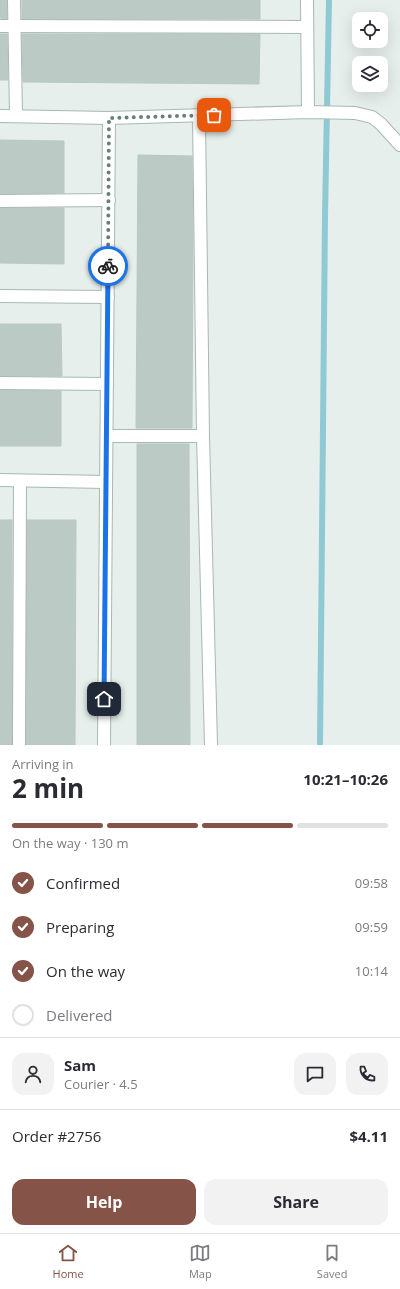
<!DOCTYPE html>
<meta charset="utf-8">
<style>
body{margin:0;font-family:"Open Sans",sans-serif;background:#f2f2f3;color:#2b2b33;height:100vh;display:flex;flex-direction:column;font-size:15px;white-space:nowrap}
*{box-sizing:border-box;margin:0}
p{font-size:13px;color:#7c7c81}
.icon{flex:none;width:22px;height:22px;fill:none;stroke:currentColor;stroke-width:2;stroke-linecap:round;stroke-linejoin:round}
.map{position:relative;height:745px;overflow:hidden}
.drawer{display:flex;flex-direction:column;background:#fff;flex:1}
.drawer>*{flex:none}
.fabs{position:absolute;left:352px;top:12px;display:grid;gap:8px}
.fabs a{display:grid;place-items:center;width:36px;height:36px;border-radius:8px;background:#fff;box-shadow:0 4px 16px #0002;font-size:20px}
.pin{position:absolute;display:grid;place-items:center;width:34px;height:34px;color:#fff;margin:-17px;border-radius:8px;box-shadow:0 2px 6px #0006}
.courier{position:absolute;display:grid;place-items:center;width:40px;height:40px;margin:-20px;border:3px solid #1a73e8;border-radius:50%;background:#fff;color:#222;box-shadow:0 1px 5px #0007}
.headline em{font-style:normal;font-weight:700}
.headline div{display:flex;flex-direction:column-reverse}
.headline{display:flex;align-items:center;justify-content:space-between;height:68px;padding:0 12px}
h1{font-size:26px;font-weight:700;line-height:30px}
.bar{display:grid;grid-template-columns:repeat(4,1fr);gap:6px 4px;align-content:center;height:48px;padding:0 12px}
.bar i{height:5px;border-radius:3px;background:#e1e1e2}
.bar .selected{background:#855347}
.bar p{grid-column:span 4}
.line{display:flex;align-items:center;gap:10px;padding:0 12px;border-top:1px solid #e1e1e2}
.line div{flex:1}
.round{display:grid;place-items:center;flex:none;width:42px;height:42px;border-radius:12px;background:#f2f2f3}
ol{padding:0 12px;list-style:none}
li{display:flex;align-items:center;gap:12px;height:44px}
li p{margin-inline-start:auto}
li .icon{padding:4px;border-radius:50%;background:#855347;color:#fff;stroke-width:4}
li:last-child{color:#7c7c81}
li i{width:22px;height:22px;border:2px solid #e1e1e2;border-radius:50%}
.primary-button{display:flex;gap:8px;margin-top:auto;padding:8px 12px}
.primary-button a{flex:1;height:46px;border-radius:12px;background:#855347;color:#fff;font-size:16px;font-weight:700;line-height:46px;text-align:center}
.primary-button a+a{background:#f2f2f3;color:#2b2b33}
.tabs{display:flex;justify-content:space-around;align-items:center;height:56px;border-top:1px solid #e1e1e2;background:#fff;font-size:11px;color:#7c7c81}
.tabs a{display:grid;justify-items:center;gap:2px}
.tabs .selected{color:#855347}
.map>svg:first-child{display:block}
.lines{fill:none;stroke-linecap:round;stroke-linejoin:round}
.stream{stroke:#8ec9d4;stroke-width:6}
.building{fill:#bbcac4;stroke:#b8c9c2}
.service-casing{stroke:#a8b8b2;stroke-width:14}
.minor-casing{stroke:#a8b8b2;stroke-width:14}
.service{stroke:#fff;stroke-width:12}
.minor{stroke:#fff;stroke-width:12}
.done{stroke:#687f78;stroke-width:4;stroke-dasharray:0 7.2}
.route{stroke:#1a73e8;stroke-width:5}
</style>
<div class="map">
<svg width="400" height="745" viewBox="0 0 400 745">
<rect width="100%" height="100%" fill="#e6efeb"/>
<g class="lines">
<!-- stream -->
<polyline class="stream" points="320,745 325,216 329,0"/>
</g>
<!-- building -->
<g class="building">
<polygon points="0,0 7,0 7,19 0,18"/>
<rect x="22" y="0" width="238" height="19"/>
<polygon points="0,34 7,34 8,80 0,80"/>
<polygon points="22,34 260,34 259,84 23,82"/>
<polygon points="0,140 64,141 64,193 0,194"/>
<polygon points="138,155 192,156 193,241 192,428 136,428"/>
<polygon points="0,208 64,208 64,264 0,263"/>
<polygon points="0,324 61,324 62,376 0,376"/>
<polygon points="0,390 61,391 61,446 0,446"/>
<polygon points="137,444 189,444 190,745 137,745"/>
<rect x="0" y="520" width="12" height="225"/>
<polygon points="27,520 76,520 75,745 26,745"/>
</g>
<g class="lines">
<defs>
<g id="service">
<polyline points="14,0 16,116"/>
<polyline points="0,26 307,27"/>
<polyline points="199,116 203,436 211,745"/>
<polyline points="0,201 109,200"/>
<polyline points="0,383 107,384"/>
<polyline points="107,436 203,436"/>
<polyline points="19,745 20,481"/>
</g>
<g id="minor">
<polyline points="307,0 308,112"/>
<polyline points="0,116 109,118 308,112 355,113 372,117 381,124 400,145"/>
<polyline points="0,296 108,297"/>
<polyline points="0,480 106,482"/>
<polyline points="104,745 109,118"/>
</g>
</defs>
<!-- service casing -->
<use href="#service" class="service-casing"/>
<!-- minor casing -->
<use href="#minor" class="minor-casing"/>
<!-- service -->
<use href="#service" class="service"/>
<!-- minor -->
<use href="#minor" class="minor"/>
</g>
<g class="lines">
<!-- done -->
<polyline class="done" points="108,266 109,118 214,115"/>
<!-- route -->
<polyline class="route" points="104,699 108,266"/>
</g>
</svg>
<div class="fabs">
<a><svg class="icon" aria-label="locate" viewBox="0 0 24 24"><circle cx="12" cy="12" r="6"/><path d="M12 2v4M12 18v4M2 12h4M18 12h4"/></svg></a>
<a><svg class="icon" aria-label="layers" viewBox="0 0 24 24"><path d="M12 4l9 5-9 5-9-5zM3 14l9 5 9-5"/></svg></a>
</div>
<div class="pin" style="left:214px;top:115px;background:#ea580c"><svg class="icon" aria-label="bag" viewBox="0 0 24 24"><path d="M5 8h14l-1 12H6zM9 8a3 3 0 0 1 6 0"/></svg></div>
<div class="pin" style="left:104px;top:699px;background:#1f2937"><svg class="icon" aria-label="home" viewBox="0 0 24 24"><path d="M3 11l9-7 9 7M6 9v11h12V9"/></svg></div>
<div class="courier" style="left:108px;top:266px"><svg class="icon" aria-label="bike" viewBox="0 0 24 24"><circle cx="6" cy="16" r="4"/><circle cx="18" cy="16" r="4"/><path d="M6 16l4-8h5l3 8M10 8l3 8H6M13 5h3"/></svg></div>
</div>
<section class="drawer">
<div class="headline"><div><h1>2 min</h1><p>Arriving in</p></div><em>10:21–10:26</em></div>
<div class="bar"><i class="selected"></i><i class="selected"></i><i class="selected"></i><i></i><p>On the way · 130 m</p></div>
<ol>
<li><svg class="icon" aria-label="check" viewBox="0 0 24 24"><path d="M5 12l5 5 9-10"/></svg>Confirmed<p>09:58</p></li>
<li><svg class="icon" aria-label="check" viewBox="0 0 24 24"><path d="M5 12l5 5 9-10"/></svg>Preparing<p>09:59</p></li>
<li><svg class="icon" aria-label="check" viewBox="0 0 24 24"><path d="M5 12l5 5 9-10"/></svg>On the way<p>10:14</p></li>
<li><i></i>Delivered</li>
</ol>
<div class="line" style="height:72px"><a class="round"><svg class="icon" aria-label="person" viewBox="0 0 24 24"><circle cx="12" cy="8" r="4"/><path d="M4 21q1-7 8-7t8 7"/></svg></a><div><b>Sam</b><p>Courier · 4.5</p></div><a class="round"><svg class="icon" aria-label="chat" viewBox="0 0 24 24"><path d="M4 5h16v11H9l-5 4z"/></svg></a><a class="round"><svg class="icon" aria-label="phone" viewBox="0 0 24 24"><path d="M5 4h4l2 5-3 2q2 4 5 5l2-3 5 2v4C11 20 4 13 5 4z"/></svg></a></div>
<div class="line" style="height:52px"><div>Order #2756</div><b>$4.11</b></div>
<div class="primary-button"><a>Help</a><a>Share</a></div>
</section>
<nav class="tabs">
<a class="selected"><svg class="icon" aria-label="home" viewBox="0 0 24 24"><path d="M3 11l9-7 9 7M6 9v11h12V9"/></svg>Home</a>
<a><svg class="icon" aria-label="map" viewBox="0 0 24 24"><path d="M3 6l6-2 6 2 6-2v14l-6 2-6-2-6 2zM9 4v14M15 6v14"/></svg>Map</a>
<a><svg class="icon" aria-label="saved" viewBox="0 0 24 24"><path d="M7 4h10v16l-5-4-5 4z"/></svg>Saved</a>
</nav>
